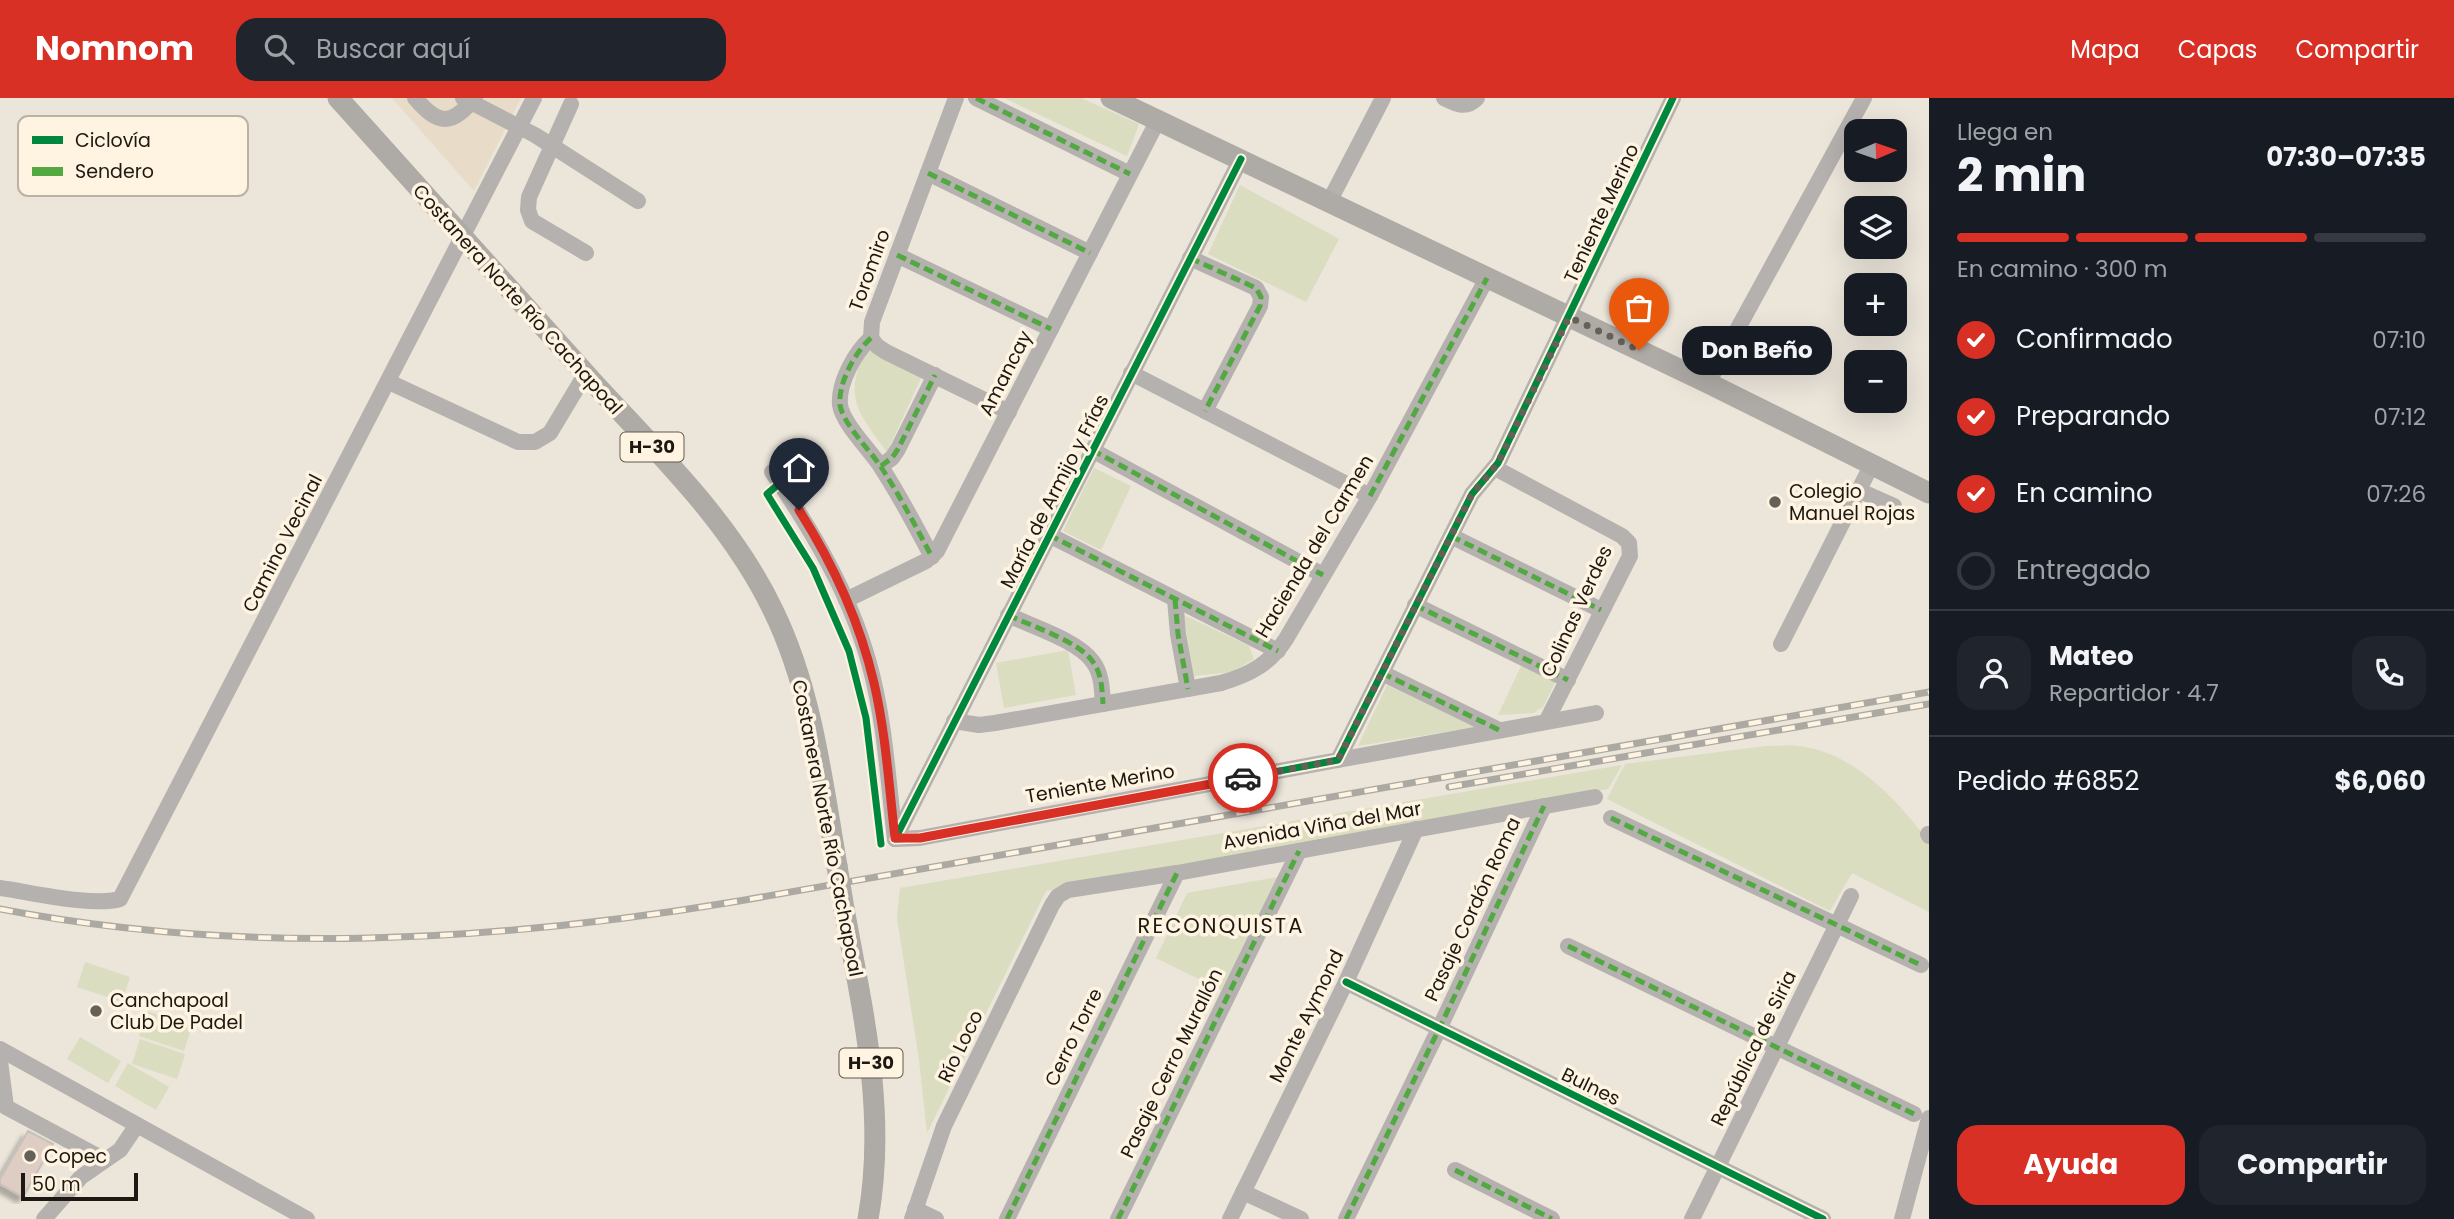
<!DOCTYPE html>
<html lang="es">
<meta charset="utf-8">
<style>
body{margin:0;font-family:Poppins,sans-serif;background:#20242c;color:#f1f3f6;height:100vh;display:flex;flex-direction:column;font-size:26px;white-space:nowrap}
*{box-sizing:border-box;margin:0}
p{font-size:23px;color:#9ea1a6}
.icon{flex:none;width:38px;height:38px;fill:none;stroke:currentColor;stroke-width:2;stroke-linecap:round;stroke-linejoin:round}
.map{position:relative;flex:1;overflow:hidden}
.panel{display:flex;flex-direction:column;background:#171b24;width:525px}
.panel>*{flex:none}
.needle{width:46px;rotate:88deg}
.tools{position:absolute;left:1844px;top:21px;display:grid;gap:14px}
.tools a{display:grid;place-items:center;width:63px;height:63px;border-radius:14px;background:#171b24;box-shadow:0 7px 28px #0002;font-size:35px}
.scale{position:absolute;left:21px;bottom:18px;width:117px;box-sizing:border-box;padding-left:7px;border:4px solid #1d1912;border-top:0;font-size:19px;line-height:24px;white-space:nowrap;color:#1d1912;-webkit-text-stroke:5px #fff3e1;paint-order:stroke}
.pin{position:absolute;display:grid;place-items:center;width:60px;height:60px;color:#fff;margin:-72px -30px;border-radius:50% 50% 50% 0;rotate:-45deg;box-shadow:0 0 7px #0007}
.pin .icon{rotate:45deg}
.courier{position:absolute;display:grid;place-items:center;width:70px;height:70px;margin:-35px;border:5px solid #d93025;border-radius:50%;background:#fff;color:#222;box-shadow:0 2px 9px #0007}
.bubble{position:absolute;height:49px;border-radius:21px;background:#171b24;box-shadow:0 7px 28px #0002;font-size:23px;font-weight:700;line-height:49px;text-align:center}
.head em{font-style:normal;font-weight:700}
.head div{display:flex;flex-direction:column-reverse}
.head{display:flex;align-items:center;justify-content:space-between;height:119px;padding:0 28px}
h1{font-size:46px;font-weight:700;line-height:52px}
.bar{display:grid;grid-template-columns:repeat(4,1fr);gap:10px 7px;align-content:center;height:84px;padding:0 28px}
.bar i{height:9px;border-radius:5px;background:#363941}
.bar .selected{background:#d93025}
.bar p{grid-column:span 4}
.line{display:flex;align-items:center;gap:18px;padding:0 28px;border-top:2px solid #363941}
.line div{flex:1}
.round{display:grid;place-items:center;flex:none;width:74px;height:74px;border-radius:21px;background:#20242c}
ol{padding:0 28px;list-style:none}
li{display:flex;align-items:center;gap:21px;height:77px}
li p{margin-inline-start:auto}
li .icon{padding:7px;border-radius:50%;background:#d93025;color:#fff;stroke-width:4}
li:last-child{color:#9ea1a6}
li i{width:38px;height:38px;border:4px solid #363941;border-radius:50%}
.button{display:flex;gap:14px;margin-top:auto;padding:14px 28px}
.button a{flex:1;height:80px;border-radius:21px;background:#d93025;color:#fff;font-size:28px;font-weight:700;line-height:80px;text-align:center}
.button a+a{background:#20242c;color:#f1f3f6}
header{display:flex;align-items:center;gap:42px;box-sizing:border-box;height:98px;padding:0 35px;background:#d93025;color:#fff}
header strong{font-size:33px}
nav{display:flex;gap:38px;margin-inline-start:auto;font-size:24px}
.search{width:490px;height:63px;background:#20242c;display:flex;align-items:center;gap:18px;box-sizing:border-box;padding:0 24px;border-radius:21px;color:#9ea1a6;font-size:26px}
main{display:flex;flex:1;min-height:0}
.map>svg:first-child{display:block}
.built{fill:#e8dcc9}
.green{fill:#daddbf}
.building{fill:#ddcdc3;stroke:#c8c1bb;stroke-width:2;filter:url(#shadow)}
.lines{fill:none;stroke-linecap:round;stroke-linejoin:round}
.minor{stroke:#b5b1ae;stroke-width:16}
.major{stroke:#aeaaa5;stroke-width:21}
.rail-casing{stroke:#aca9a3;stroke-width:7}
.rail{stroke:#fff3e1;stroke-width:4.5;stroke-dasharray:13;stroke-linecap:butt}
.major-bridge{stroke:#aeaaa5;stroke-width:21}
.quiet{stroke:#52a942;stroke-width:5;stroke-dasharray:10 5;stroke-linecap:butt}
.cycleway-casing{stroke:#fff3e1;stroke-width:11}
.cycleway{stroke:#00873e;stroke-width:7}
.done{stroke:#656058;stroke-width:7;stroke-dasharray:0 12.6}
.route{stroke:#d93025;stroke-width:9}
.poi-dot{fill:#656058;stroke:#fff3e1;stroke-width:2.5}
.labels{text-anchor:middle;stroke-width:7;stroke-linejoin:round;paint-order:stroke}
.shield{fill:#fff3e1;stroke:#615a50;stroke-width:2}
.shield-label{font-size:18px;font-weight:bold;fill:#1d1912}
.street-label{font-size:19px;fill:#1d1912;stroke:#fff3e1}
.poi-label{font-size:19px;fill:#1d1912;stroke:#fff3e1;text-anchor:start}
.neighbourhood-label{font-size:21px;letter-spacing:2px;fill:#1d1912;stroke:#fff3e1}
.key{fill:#fff3e1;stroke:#bbb2a3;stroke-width:2}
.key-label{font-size:19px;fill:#1d1912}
</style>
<header>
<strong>Nomnom</strong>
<div class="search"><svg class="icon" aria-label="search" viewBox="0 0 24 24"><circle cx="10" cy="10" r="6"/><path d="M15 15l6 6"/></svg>Buscar aquí</div>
<nav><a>Mapa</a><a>Capas</a><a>Compartir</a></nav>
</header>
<main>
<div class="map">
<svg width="1929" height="1121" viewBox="0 0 1929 1121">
<defs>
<filter id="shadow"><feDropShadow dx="-5.5" dy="5.5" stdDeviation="2" flood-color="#0004"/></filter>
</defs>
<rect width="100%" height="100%" fill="#ebe5da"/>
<!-- built -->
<polygon class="built" points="392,0 521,0 474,93"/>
<!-- green -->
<g class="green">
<polygon points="1004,0 1081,0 1139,26 1127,58"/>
<polygon points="1240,87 1339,141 1306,204 1208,156"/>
<path d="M866 251 922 278 887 354C858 314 843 300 866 251Z"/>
<polygon points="1094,370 1131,388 1101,452 1063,433"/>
<polygon points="1184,517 1249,548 1254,561 1232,574 1193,578"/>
<polygon points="1068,552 1076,597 1004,610 996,565"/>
<polygon points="1522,566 1556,583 1543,609 1533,615 1498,617"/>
<polygon points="1387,587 1476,629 1358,648"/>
<path d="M1766 648C1777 648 1788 647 1799 648 1855 655 1897 702 1929 744V814L1852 775 1830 813 1607 701 1625 666Z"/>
<polygon points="1622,667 1608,691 1046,793 927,1035 919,962 897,820 900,790"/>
<polygon points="1278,779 1223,893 1156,860 1187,795"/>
<polygon points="85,864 130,879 122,904 77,889"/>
<polygon points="147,913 192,928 184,953 139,938"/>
<polygon points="80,939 121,963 108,985 67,961"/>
<polygon points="140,941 185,956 177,981 132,966"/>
<polygon points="128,965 169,989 156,1012 115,988"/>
</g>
<!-- building -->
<polygon class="building" points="28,1033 53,1046 23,1099 0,1086 0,1081"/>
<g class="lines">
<!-- minor -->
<g class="minor">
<path d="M415 0C439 28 451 28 475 0"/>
<polyline points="463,0 535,37 638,103"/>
<polyline points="976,0 1130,76"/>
<path d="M1444 0C1458 7 1466 11 1477 0"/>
<polyline points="571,6 529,99 528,112 532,123 586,155"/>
<polyline points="928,75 1090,155"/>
<polyline points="1329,104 1383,0"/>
<polyline points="897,157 1051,231"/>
<polyline points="1190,160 1256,190 1261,199 1260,208 1205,313"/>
<polyline points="871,240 877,248 886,254 1009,314"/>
<polyline points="1131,275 1370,398"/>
<polyline points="389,284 518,344 535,344 550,335 586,275"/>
<polyline points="1708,285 1864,0"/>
<polyline points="1092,352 1323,477"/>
<polyline points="881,368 892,360 898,351 935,277"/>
<polyline points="1495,370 1622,438 1629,445 1630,458 1546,624"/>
<path d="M772 374C812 432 850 496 869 565 885 622 888 682 895 741"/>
<polyline points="1858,392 1894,408"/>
<polyline points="1049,437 1278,553"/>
<polyline points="1451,438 1601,512"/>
<path d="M932 459C916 429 900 398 881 369 870 352 843 326 840 307 838 285 855 254 871 240L872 224 956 0"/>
<polyline points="1175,501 1178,536 1188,591"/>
<polyline points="846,502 926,463 937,453 1158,22"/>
<polyline points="1415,507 1568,582"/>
<path d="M1008 517C1031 528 1079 543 1093 564 1102 576 1102 592 1103 606"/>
<polyline points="1781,546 1871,368"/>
<polyline points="1382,575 1499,632"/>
<path d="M954 623 979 627 995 625 1221 585C1249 577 1270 566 1286 541L1370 398 1487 180"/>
<polyline points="1338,662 1596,615"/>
<polyline points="1611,720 1921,867"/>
<polyline points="1928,736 1929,738"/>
<polyline points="895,741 920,740 1338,662 1472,396 1498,365 1673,0"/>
<polyline points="895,741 1241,61"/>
<path d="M0 790C30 794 93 809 120 801L534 0"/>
<polyline points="1568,848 1914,1016"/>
<polyline points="1346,884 1823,1121"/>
<polyline points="0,951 307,1121"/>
<polyline points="0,963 6,1009 103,1061"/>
<polyline points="1455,1072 1552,1121"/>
<polyline points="1243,1094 1301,1121"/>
<polyline points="915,1111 936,1121"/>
<polyline points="44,1121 81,1079 120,1052 137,1027"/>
<polyline points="912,1121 944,1028 1052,807 1058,798 1068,792 1177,775 1595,699"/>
<polyline points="1007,1121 1177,775"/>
<polyline points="1118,1121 1299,753"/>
<polyline points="1230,1121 1346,884 1416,731"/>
<polyline points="1346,1121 1439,931 1544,708"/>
<polyline points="1692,1121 1851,798"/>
<polyline points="1902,1121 1929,1020"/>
</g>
<!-- major -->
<g class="major">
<path d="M338 0C423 95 508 190 593 284 658 355 731 424 773 512 812 592 822 681 837 768"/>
<polyline points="1111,0 1708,285 1929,395"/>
<path d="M844 811C863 914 887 1016 868 1121"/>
</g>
<defs>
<g id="rail">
<polyline points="1449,689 1929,606"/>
<path d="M0 811C244 858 495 844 739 803L1929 594"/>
</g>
</defs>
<!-- rail casing -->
<use href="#rail" class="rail-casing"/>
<!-- rail -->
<use href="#rail" class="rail"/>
<!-- major-bridge -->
<polyline class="major-bridge" points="837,768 844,811"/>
<!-- quiet -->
<g class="quiet">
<polyline points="976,0 1130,76"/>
<polyline points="928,75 1090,155"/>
<polyline points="897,157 1051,231"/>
<polyline points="1190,160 1256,190 1261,199 1260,208 1205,313"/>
<path d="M871 240C855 254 838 285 840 307 843 326 870 352 881 369 900 398 916 429 932 459"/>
<polyline points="1092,352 1323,477"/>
<polyline points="881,368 892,360 898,351 935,277"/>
<polyline points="1370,398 1487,180"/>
<polyline points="1049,437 1278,553"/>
<polyline points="1451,438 1601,512"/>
<polyline points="1175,501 1178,536 1188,591"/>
<polyline points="1415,507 1568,582"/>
<path d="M1008 517C1031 528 1079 543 1093 564 1102 576 1102 592 1103 606"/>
<polyline points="1382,575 1499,632"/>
<polyline points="1611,720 1921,867"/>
<polyline points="1568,848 1914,1016"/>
<polyline points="1455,1072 1552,1121"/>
<polyline points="1007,1121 1177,775"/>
<polyline points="1118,1121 1299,753"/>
<polyline points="1346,1121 1439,931 1544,708"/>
</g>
<defs>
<g id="cycleway">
<polyline points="1241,61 895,741 920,740 1338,662 1472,396 1498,365 1673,0"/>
<polyline points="780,385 767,396 813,470 849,553 866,620 881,746"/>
<polyline points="1346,884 1823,1121"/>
</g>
</defs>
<!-- cycleway casing -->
<use href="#cycleway" class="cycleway-casing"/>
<!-- cycleway -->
<use href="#cycleway" class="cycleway"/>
</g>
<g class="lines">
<!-- done -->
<polyline class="done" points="1243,680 1338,662 1472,396 1498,365 1569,219 1639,252"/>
<!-- route -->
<path class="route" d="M799 412C832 464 860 525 874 585 886 636 889 689 895 740H920L1243 680"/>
</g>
<!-- markers -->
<g class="poi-dot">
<circle cx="1775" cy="404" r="7"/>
<circle cx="96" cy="913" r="7"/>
<circle cx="30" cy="1058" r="7"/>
</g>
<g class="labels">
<!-- shield labels -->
<g class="shield">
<rect x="620.5" y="334.5" width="63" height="29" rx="5"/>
<rect x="839.5" y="950.5" width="63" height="29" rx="5"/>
</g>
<g class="shield-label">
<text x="652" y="355">H-30</text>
<text x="871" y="971">H-30</text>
</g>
<!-- street labels -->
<g class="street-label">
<text transform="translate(1601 115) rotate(-65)" y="7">Teniente Merino</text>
<text transform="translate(869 172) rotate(-70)" y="7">Toromiro</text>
<text transform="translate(518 201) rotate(48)" y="7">Costanera Norte Río Cachapoal</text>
<text transform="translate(1005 275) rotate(-63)" y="7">Amancay</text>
<text transform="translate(1054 393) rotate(-63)" y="7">María de Armijo y Frías</text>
<text transform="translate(282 445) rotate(-63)" y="7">Camino Vecinal</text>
<text transform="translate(1314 448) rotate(-59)" y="7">Hacienda del Carmen</text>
<text transform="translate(1576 513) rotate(-65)" y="7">Colinas Verdes</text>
<text transform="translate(1100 685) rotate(-10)" y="7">Teniente Merino</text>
<text transform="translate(1322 727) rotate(-10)" y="7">Avenida Viña del Mar</text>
<text transform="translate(828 730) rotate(79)" y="7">Costanera Norte Río Cachapoal</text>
<text transform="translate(1472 811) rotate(-65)" y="7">Pasaje Cordón Roma</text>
<text transform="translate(1306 918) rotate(-64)" y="7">Monte Aymond</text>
<text transform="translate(1073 939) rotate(-64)" y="7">Cerro Torre</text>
<text transform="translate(960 948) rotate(-64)" y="7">Río Loco</text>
<text transform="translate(1753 950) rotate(-64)" y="7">República de Siria</text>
<text transform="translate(1171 965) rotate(-64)" y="7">Pasaje Cerro Murallón</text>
<text transform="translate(1591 988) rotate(26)" y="7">Bulnes</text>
</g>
<!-- poi labels -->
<g class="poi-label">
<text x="1789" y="400">Colegio<tspan x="1789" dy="22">Manuel Rojas</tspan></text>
<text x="110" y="909">Canchapoal<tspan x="110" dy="22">Club De Padel</tspan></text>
<text x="44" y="1065">Copec</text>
</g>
<!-- neighbourhood labels -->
<g class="neighbourhood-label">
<text x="1221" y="835">RECONQUISTA</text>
</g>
</g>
<!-- legend -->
<rect x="18" y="18" width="230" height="80" rx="10" class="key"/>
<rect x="32" y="38" width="31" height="8" fill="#00873e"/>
<rect x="32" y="69" width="31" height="9" fill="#52a942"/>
<g class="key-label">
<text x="75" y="49">Ciclovía</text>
<text x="75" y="80">Sendero</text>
</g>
</svg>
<div class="tools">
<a><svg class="needle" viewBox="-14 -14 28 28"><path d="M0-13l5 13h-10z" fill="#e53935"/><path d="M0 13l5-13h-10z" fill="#9ea1a6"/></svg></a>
<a><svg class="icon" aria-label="layers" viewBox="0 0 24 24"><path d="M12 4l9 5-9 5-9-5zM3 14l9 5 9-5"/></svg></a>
<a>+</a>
<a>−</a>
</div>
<div class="scale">50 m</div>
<div class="pin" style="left:1639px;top:252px;background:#ea580c"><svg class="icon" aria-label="bag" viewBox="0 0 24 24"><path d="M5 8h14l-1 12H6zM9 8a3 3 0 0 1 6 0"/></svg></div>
<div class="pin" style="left:799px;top:412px;background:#1f2937"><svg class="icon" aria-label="home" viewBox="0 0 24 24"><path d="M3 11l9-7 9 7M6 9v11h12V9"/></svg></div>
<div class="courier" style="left:1243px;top:680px"><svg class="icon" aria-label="car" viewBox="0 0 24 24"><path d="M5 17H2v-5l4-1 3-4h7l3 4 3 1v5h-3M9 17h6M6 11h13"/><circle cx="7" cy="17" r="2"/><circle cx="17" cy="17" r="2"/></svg></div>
<div class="bubble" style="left:1682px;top:228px;width:150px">Don Beño</div>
</div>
<section class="panel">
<div class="head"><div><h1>2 min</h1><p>Llega en</p></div><em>07:30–07:35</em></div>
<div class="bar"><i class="selected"></i><i class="selected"></i><i class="selected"></i><i></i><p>En camino · 300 m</p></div>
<ol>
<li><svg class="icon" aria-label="check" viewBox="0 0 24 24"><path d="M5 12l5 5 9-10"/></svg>Confirmado<p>07:10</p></li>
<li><svg class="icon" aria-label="check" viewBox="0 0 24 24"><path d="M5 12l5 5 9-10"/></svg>Preparando<p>07:12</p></li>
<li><svg class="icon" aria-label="check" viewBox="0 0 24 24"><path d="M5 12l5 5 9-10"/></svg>En camino<p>07:26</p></li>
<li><i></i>Entregado</li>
</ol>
<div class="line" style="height:126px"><a class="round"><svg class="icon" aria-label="person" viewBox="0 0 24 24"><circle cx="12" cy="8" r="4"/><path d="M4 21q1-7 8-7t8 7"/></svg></a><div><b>Mateo</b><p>Repartidor · 4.7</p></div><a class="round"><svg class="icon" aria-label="phone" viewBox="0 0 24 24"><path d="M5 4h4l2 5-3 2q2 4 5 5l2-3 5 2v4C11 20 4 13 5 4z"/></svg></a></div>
<div class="line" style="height:91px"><div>Pedido #6852</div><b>$6,060</b></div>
<div class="button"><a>Ayuda</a><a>Compartir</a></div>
</section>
</main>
